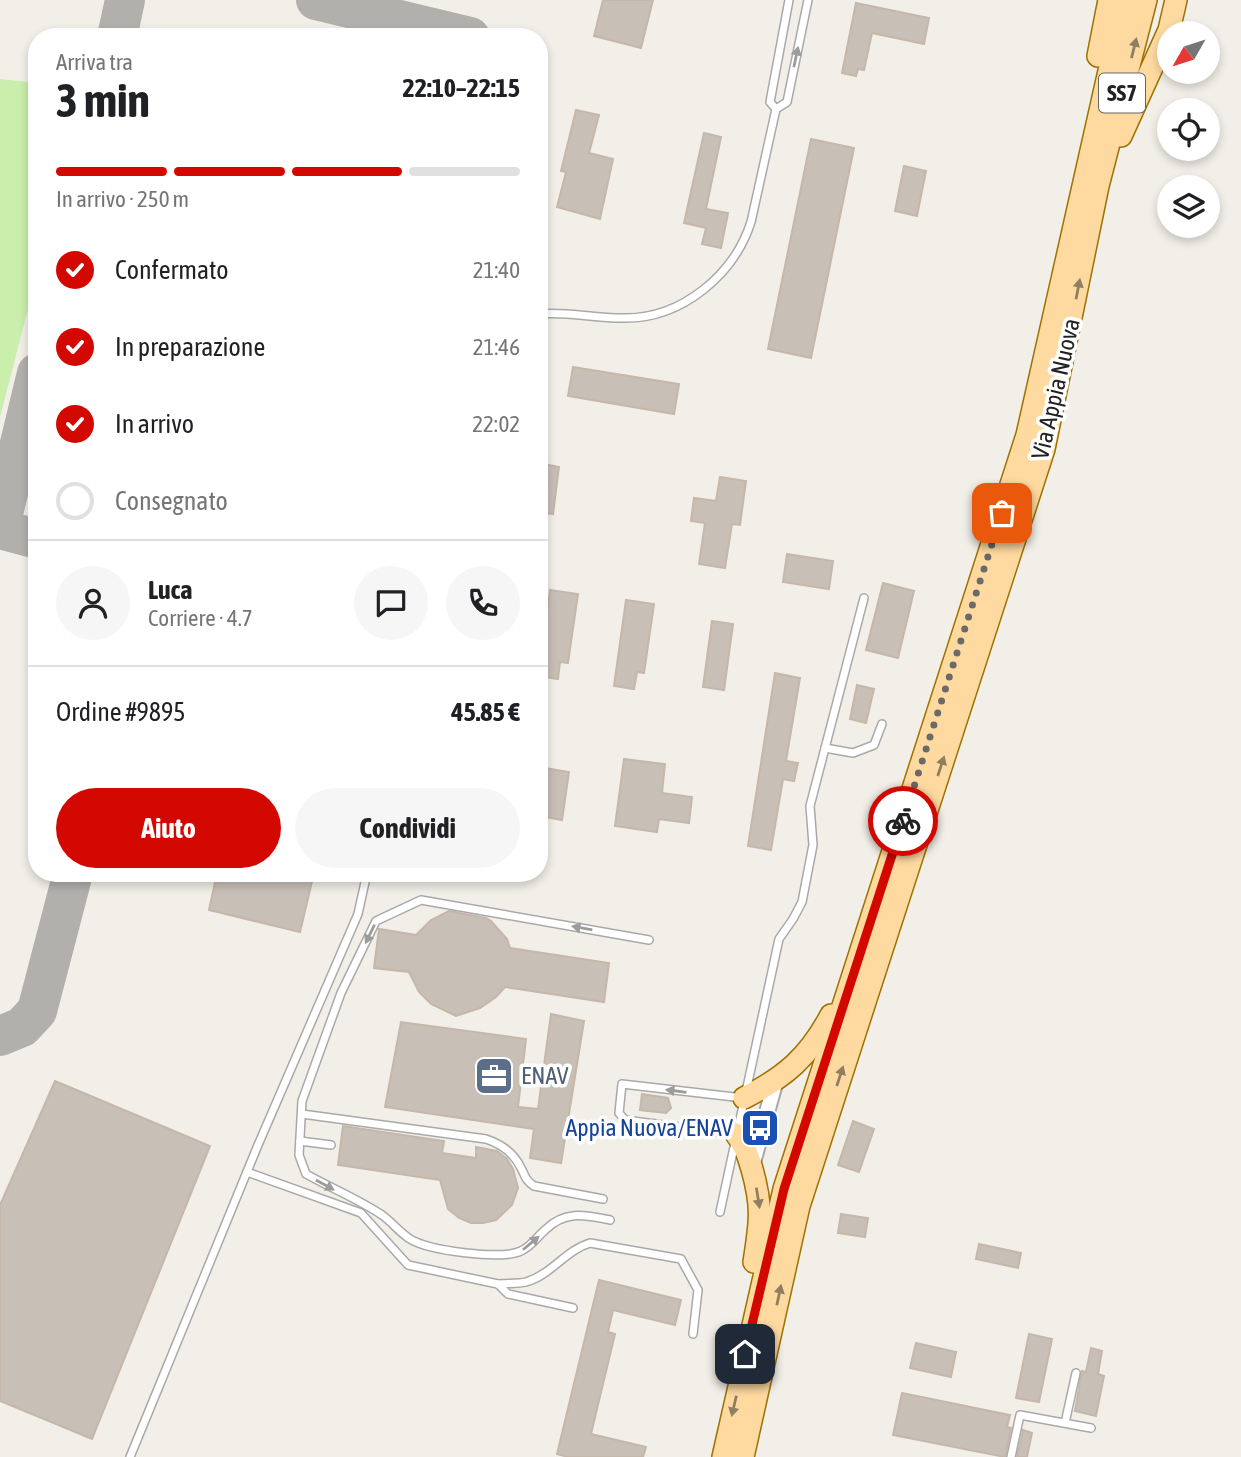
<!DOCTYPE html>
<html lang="it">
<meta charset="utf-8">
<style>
body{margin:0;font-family:"Asap Condensed",sans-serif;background:#f6f6f6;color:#202124;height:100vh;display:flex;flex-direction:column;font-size:26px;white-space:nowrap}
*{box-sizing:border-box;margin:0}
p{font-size:23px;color:#757577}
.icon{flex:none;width:38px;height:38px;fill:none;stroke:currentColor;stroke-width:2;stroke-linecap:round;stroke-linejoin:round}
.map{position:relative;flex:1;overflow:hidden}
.side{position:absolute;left:28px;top:28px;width:520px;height:854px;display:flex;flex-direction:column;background:#fff;border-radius:28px;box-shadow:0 4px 10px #0003}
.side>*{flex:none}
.needle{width:46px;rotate:231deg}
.buttons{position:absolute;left:1157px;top:21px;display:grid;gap:14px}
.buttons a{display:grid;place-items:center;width:63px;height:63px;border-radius:50%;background:#fff;box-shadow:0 4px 10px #0003;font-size:35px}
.pin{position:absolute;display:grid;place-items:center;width:60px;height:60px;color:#fff;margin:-30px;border-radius:14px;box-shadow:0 4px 10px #0006}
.courier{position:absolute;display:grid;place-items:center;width:70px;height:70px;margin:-35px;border:5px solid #d30800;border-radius:50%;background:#fff;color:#222;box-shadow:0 2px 9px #0007}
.overview em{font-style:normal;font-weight:700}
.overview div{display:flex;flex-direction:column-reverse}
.overview{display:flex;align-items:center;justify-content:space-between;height:119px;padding:0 28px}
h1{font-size:46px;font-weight:700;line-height:52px}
.bar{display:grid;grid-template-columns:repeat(4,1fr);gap:10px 7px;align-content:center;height:84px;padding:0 28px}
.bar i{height:9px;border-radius:5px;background:#e0e0e0}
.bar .current{background:#d30800}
.bar p{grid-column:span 4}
.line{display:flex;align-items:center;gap:18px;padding:0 28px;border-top:2px solid #e0e0e0}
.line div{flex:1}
.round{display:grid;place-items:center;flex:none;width:74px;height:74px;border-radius:37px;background:#f6f6f6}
ol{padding:0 28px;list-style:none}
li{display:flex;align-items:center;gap:21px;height:77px}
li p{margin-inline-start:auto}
li .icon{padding:7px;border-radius:50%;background:#d30800;color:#fff;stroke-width:4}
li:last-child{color:#757577}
li i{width:38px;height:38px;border:4px solid #e0e0e0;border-radius:50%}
.primary-button{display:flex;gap:14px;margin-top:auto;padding:14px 28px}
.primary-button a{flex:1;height:80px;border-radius:42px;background:#d30800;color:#fff;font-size:28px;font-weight:700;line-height:80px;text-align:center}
.primary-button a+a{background:#f6f6f6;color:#202124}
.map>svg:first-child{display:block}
.grass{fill:#caeeac}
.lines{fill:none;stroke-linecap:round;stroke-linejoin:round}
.taxiway{stroke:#b1b0ac;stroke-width:40}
.building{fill:#c8bfb7;stroke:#c5b7a9;stroke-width:2}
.lane-casing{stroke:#a9a9a9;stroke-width:10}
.street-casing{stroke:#a9a9a9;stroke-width:18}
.primary-casing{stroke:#9f7100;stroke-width:24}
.lane{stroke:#fff;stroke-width:7}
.street{stroke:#fff;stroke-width:14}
.primary{stroke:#ffdaa0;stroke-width:21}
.oneway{fill:#907e61}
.oneway2{fill:#9c9c9c}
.done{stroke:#6b6a67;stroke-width:7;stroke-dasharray:0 12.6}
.route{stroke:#d30800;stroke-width:9}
.labels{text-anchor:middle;stroke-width:7;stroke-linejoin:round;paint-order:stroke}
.shield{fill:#fff;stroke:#646464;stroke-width:2}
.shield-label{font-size:23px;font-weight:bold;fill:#222}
.street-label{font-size:24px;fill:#222;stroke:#fff}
.service-label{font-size:24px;fill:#4e5e75;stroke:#fff;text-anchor:start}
.transit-label{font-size:24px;fill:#164399;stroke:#fff;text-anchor:end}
</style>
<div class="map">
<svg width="1241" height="1457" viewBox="0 0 1241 1457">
<rect width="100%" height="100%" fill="#f2efe8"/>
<!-- grass -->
<polygon class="grass" points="0,79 37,83 37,274 0,417"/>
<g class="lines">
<!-- taxiway -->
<g class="taxiway">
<polyline points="316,0 470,37"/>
<polyline points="117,37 125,0"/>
<polyline points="2,518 7,531 37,539"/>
<polyline points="0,526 37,373"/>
<polyline points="0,1036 22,1027 37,1011 73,873"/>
</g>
</g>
<!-- building -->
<g class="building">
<polygon points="603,0 653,0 641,48 594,36"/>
<polygon points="856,3 929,18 924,44 872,33 864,70 858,69 856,76 842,73"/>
<polygon points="576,110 599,115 589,153 613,159 600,219 557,207 566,172 561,171"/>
<polygon points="704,133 721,137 706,209 728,213 721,248 702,244 706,228 684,223"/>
<polygon points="811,139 854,148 811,358 768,349"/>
<polygon points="904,166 926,171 917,216 895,211"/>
<polygon points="573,367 679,384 674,414 568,396"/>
<polygon points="539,463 559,467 553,514 539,512"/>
<polygon points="720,477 746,481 740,525 732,524 725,568 699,564 705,523 691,521 694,498 716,501"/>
<polygon points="787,554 833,561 829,589 783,582"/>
<polygon points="883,583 914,591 898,658 866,650"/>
<polygon points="550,590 578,594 568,663 560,662 558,679 539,676"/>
<polygon points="626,600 654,604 644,673 637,672 634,689 614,686"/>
<polygon points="712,621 733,624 724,690 703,687"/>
<polygon points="775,673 800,678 786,761 798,763 794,781 783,779 771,850 748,846"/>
<polygon points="857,685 874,689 866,723 850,719"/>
<polygon points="624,759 665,764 662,793 692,797 689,823 659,819 657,832 615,826"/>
<polygon points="539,767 569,772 562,820 539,816"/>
<polygon points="217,873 314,873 300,932 209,910"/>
<polygon points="449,911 486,918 491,921 507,939 510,948 609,963 604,1002 505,987 496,997 480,1008 456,1016 431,1004 419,992 409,972 374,968 379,929 416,935 431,920"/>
<polygon points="551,1014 584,1021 561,1163 530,1158 534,1129 385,1107 401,1022 526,1039 518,1107 538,1109"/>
<polygon points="55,1081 210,1146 92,1439 0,1401 0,1205"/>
<polygon points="642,1094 668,1098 671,1108 666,1113 640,1110"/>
<polygon points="853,1121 874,1129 859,1172 838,1165"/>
<polygon points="343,1126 444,1141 442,1153 476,1158 476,1147 497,1151 507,1159 513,1169 518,1188 512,1205 496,1220 483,1223 471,1223 459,1218 448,1209 440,1180 338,1165"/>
<polygon points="841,1214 868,1218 865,1237 838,1233"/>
<polygon points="979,1244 1021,1253 1018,1268 976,1259"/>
<polygon points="599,1280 681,1300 675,1325 613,1310 608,1332 615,1334 591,1434 646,1447 643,1457 568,1457 557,1454"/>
<polygon points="1029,1334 1052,1339 1039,1402 1016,1398"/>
<polygon points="916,1343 956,1352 951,1377 910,1368"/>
<polygon points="1091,1348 1102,1351 1098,1374 1104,1376 1096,1416 1075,1411 1082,1371 1086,1372"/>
<polygon points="902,1393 1010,1415 1007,1427 1011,1428 1005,1457 893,1435"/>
<polygon points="1023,1430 1032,1433 1027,1457 1017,1457"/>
</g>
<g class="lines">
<defs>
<g id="lane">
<polyline points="776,109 770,102 789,0"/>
<path d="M539 314C568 311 597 319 626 318 682 318 734 275 751 222L776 109 787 102 808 0"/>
<polyline points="825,748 853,753 874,745 882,724"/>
<path d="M302 1114 486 1139C501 1144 514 1153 521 1168 526 1177 525 1180 534 1186L603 1199"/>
<polyline points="732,1134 625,1120 619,1113 622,1084 743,1098"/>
<polyline points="300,1141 331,1145"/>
<polyline points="247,1172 361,1213 408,1265 498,1284 508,1294 573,1308"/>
<polyline points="720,1212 779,939 793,919 802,902 813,845 810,806 864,598"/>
<path d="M610 1220C585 1215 565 1210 545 1230 537 1237 532 1246 521 1251 501 1260 430 1251 410 1239 400 1233 392 1222 382 1215 358 1199 331 1188 306 1174L299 1155 302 1101 341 993 376 921 421 900 649 940"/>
<path d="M498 1284C507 1283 518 1284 526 1282 551 1275 566 1250 590 1243L681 1259 698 1290 693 1334"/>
<polyline points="1065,1423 1076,1373"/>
<polyline points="130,1457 258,1145 358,914 367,873"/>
<polyline points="1011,1457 1020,1415 1091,1428"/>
</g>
<polyline id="street" points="752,1166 776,1080"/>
<g id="primary">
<polyline points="1098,56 1109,0"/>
<polyline points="1121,136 1169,30 1176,0"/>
<path d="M744 1098C785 1077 809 1057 831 1015"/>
<path d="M736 1134C745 1145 748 1156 752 1169 763 1208 760 1223 754 1262"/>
<polyline points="723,1457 784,1189 1027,435 1125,0"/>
<polyline points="743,1457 799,1206 1044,449 1098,186 1146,0"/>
</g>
</defs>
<!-- lane casing -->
<use href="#lane" class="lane-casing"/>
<!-- street casing -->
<use href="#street" class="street-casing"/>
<!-- primary casing -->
<use href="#primary" class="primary-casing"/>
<!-- lane -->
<use href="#lane" class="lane"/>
<!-- street -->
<use href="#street" class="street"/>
<!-- primary -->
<use href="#primary" class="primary"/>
</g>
<!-- one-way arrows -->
<defs><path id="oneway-solid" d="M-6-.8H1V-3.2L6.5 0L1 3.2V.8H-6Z" transform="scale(1.75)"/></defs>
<g class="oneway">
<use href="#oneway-solid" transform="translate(1134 48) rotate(-76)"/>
<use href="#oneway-solid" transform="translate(1078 289) rotate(-79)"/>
<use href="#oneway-solid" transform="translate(941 766) rotate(-72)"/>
<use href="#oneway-solid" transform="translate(840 1076) rotate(-72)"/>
<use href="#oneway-solid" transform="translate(758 1198) rotate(81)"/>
<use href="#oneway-solid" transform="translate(779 1295) rotate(-78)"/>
<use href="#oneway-solid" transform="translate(734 1406) rotate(103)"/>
</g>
<g class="oneway2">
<use href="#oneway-solid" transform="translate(796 57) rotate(-78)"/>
<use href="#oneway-solid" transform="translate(582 928) rotate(-170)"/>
<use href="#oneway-solid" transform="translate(370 934) rotate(116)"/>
<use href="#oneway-solid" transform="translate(676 1091) rotate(-172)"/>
<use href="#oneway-solid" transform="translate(325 1185) rotate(29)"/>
<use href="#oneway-solid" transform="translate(531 1243) rotate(-40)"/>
</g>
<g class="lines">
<!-- done -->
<polyline class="done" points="903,821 1002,513"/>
<!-- route -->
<polyline class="route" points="745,1354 784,1189 903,821"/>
</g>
<!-- icons -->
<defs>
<symbol id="office-square" viewBox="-11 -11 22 22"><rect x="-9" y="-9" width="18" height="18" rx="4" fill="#5c6f8a" stroke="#fff"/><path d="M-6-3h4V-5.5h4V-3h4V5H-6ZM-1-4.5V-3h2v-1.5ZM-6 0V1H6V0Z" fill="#fff"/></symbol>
<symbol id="bus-square" viewBox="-11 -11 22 22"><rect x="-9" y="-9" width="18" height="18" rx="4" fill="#1a4fb4" stroke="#fff"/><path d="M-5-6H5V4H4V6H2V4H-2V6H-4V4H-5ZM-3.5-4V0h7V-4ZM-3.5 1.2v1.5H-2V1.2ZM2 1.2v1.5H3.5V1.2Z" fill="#fff"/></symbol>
</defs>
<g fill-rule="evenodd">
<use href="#office-square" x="472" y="1054" width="44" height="44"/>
<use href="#bus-square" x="738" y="1106" width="44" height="44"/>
</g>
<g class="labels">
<!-- shield labels -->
<rect class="shield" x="1099" y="73.5" width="46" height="39" rx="5"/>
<g class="shield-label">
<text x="1122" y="101">SS7</text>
</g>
<!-- street labels -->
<g class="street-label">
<text transform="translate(1056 389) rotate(-77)" y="8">Via Appia Nuova</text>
</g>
<!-- service labels -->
<g class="service-label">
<text x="521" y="1084">ENAV</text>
</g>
<!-- transit labels -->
<g class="transit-label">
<text x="733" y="1136">Appia Nuova/ENAV</text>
</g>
</g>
</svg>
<div class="buttons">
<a><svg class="needle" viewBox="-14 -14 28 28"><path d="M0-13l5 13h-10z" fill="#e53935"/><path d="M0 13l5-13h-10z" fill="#757577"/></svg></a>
<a><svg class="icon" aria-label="locate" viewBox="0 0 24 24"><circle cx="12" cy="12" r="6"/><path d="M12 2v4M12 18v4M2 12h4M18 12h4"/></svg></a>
<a><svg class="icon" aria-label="layers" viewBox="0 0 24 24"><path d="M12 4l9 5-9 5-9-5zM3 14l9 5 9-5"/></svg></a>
</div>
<div class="pin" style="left:1002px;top:513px;background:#ea580c"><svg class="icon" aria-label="bag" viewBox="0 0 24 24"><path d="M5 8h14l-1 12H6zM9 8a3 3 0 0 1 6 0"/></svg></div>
<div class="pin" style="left:745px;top:1354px;background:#1f2937"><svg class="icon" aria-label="home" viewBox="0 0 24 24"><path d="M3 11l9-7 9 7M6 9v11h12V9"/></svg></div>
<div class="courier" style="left:903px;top:821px"><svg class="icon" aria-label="bike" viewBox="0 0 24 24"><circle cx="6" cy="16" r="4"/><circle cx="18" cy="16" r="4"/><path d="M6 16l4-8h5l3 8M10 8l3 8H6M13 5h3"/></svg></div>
<section class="side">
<div class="overview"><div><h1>3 min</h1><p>Arriva tra</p></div><em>22:10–22:15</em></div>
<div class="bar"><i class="current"></i><i class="current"></i><i class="current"></i><i></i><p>In arrivo · 250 m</p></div>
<ol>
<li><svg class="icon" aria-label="check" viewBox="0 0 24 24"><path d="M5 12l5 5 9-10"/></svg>Confermato<p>21:40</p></li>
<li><svg class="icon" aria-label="check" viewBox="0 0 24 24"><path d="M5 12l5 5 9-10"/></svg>In preparazione<p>21:46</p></li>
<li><svg class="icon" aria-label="check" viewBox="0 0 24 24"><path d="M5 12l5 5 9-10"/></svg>In arrivo<p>22:02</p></li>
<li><i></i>Consegnato</li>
</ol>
<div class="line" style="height:126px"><a class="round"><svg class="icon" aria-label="person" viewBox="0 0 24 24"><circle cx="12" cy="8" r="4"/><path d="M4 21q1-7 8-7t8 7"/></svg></a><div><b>Luca</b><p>Corriere · 4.7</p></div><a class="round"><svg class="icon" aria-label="chat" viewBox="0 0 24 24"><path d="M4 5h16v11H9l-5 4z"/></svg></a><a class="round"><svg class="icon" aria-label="phone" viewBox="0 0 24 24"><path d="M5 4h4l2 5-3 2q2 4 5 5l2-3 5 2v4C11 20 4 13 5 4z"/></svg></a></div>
<div class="line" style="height:91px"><div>Ordine #9895</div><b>45.85 €</b></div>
<div class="primary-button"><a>Aiuto</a><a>Condividi</a></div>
</section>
</div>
